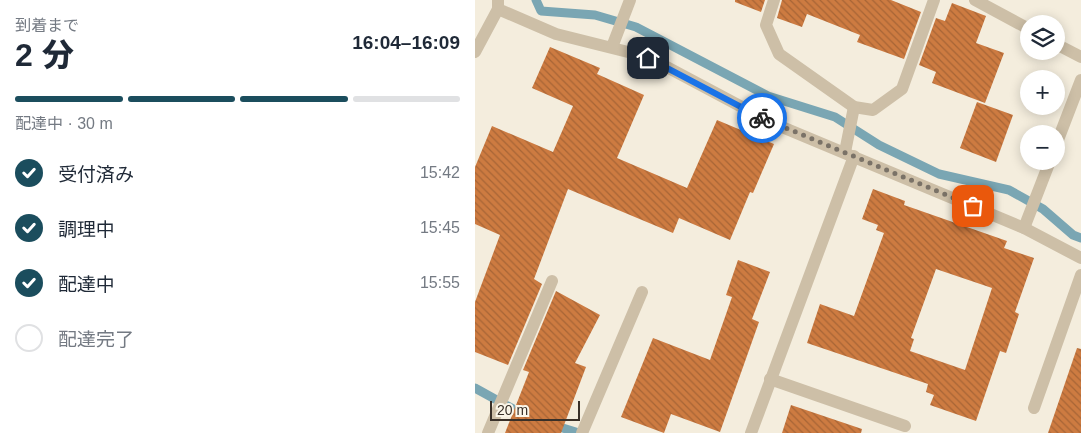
<!DOCTYPE html>
<html lang="ja">
<meta charset="utf-8">
<style>
body{margin:0;font-family:Arial,"Noto Sans JP",sans-serif;background:#f2f2f3;color:#1f2937;height:100vh;display:flex;flex-direction:column;font-size:19px;white-space:nowrap}
*{box-sizing:border-box;margin:0}
p{font-size:16px;color:#747a83}
.icon{flex:none;width:28px;height:28px;fill:none;stroke:currentColor;stroke-width:2;stroke-linecap:round;stroke-linejoin:round}
.map{position:relative;flex:1;overflow:hidden}
.side{display:flex;flex-direction:column;background:#fff;width:475px}
.side>*{flex:none}
.controls{position:absolute;left:545px;top:15px;display:grid;gap:10px}
.controls a{display:grid;place-items:center;width:45px;height:45px;border-radius:50%;background:#fff;box-shadow:0 2px 12px #0003;font-size:25px}
.scale{position:absolute;left:15px;bottom:12px;width:90px;box-sizing:border-box;padding-left:5px;border:2px solid #393028;border-top:0;font-size:14px;line-height:18px;white-space:nowrap;color:#393028;-webkit-text-stroke:4px #fbf6e9;paint-order:stroke}
.pin{position:absolute;display:grid;place-items:center;width:42px;height:42px;color:#fff;margin:-21px;border-radius:10px;box-shadow:0 2px 8px #0006}
.courier{position:absolute;display:grid;place-items:center;width:50px;height:50px;margin:-25px;border:4px solid #1a73e8;border-radius:50%;background:#fff;color:#222;box-shadow:0 1px 6px #0007}
.head em{font-style:normal;font-weight:800}
.head div{display:flex;flex-direction:column-reverse}
.head{display:flex;align-items:center;justify-content:space-between;height:85px;padding:0 15px}
h1{font-size:32px;font-weight:800;line-height:38px}
.bar{display:grid;grid-template-columns:repeat(4,1fr);gap:8px 5px;align-content:center;height:60px;padding:0 15px}
.bar i{height:6px;border-radius:4px;background:#e0e1e3}
.bar .selected{background:#1b4d5d}
.bar p{grid-column:span 4}
ol{padding:0 15px;list-style:none}
li{display:flex;align-items:center;gap:15px;height:55px}
li p{margin-inline-start:auto}
li .icon{padding:5px;border-radius:50%;background:#1b4d5d;color:#fff;stroke-width:4}
li:last-child{color:#747a83}
li i{width:28px;height:28px;border:2px solid #e0e1e3;border-radius:50%}
main{display:flex;flex:1;min-height:0}
.map>svg:first-child{display:block}
.lines{fill:none;stroke-linecap:round;stroke-linejoin:round}
.stream{stroke:#7aa6b3;stroke-width:9}
.building{fill:url(#building-back-hatch);fill-rule:evenodd}
.street{stroke:#cdbfa7;stroke-width:12}
.done{stroke:#7a7267;stroke-width:5;stroke-dasharray:0 9}
.route{stroke:#1a73e8;stroke-width:6}
</style>
<main>
<section class="side">
<div class="head"><div><h1>2 分</h1><p>到着まで</p></div><em>16:04–16:09</em></div>
<div class="bar"><i class="selected"></i><i class="selected"></i><i class="selected"></i><i></i><p>配達中 · 30 m</p></div>
<ol>
<li><svg class="icon" aria-label="check" viewBox="0 0 24 24"><path d="M5 12l5 5 9-10"/></svg>受付済み<p>15:42</p></li>
<li><svg class="icon" aria-label="check" viewBox="0 0 24 24"><path d="M5 12l5 5 9-10"/></svg>調理中<p>15:45</p></li>
<li><svg class="icon" aria-label="check" viewBox="0 0 24 24"><path d="M5 12l5 5 9-10"/></svg>配達中<p>15:55</p></li>
<li><i></i>配達完了</li>
</ol>
</section>
<div class="map">
<svg width="606" height="433" viewBox="0 0 606 433">
<defs>
<pattern id="building-back-hatch" width="6" height="6" patternUnits="userSpaceOnUse" patternTransform="scale(1.25)"><rect width="6" height="6" fill="#cd7b41"/><path d="M-1 5l2 2M0 0l6 6M5-1l2 2" fill="none" stroke="#a76536"/></pattern>
</defs>
<rect width="100%" height="100%" fill="#f4eddd"/>
<g class="lines">
<!-- stream -->
<g class="stream">
<polyline points="61,0 66,11 120,15 161,27 293,96 360,117 404,145 464,174 534,190 568,209 598,235 606,238"/>
<polyline points="0,388 49,415"/>
<polyline points="78,425 104,433"/>
</g>
</g>
<!-- building -->
<g class="building">
<polygon points="260,0 290,0 286,12 260,2"/>
<polygon points="307,0 416,0 446,12 429,59 382,42 385,35 332,14 327,27 302,18"/>
<polygon points="477,3 511,16 501,43 529,53 510,103 457,83 461,72 444,65 461,18 470,21"/>
<polygon points="75,47 125,68 122,74 169,95 142,158 212,188 242,120 299,144 278,193 275,192 255,240 204,218 198,233 93,189 59,279 67,284 33,365 0,352 0,302 25,235 0,224 0,167 17,126 78,152 98,106 57,88"/>
<polygon points="502,102 538,115 521,162 485,148"/>
<path d="M398 189 430 201 429 205 532 241 529 248 559 258 540 312 544 314 531 353 525 351 501 421 455 405 459 395 451 392 453 384 332 343 345 304 379 316 409 233 401 230 403 225 387 219ZM461 269 517 288 490 370 435 351 439 339 436 338Z"/>
<polygon points="263,260 295,272 277,319 284,322 245,432 196,414 189,433 146,417 178,338 235,360 257,297 251,295"/>
<polygon points="81,291 125,315 100,363 111,367 86,433 30,433 54,372 48,370"/>
<polygon points="602,348 606,349 606,433 573,433"/>
<polygon points="316,405 387,429 386,433 307,433"/>
</g>
<g class="lines">
<!-- street -->
<g class="street">
<polyline points="23,0 23,9 81,34 173,57 295,122 549,228 606,258"/>
<polyline points="299,0 291,25 304,54 379,107 398,110 427,89 459,0"/>
<polyline points="500,0 554,29"/>
<polyline points="581,44 606,57"/>
<polyline points="137,47 155,0"/>
<polyline points="0,52 23,9"/>
<polyline points="581,145 606,80"/>
<polyline points="370,152 379,107"/>
<polyline points="549,228 575,161"/>
<polyline points="295,379 430,426"/>
<polyline points="559,408 606,275"/>
<polyline points="13,433 77,281"/>
<polyline points="107,433 167,292"/>
<polyline points="276,433 379,156"/>
</g>
</g>
<g class="lines">
<!-- done -->
<polyline class="done" points="287,118 498,206"/>
<!-- route -->
<polyline class="route" points="173,58 287,118"/>
</g>
</svg>
<div class="controls">
<a><svg class="icon" aria-label="layers" viewBox="0 0 24 24"><path d="M12 4l9 5-9 5-9-5zM3 14l9 5 9-5"/></svg></a>
<a>+</a>
<a>−</a>
</div>
<div class="scale">20 m</div>
<div class="pin" style="left:498px;top:206px;background:#ea580c"><svg class="icon" aria-label="bag" viewBox="0 0 24 24"><path d="M5 8h14l-1 12H6zM9 8a3 3 0 0 1 6 0"/></svg></div>
<div class="pin" style="left:173px;top:58px;background:#1f2937"><svg class="icon" aria-label="home" viewBox="0 0 24 24"><path d="M3 11l9-7 9 7M6 9v11h12V9"/></svg></div>
<div class="courier" style="left:287px;top:118px"><svg class="icon" aria-label="bike" viewBox="0 0 24 24"><circle cx="6" cy="16" r="4"/><circle cx="18" cy="16" r="4"/><path d="M6 16l4-8h5l3 8M10 8l3 8H6M13 5h3"/></svg></div>
</div>
</main>
